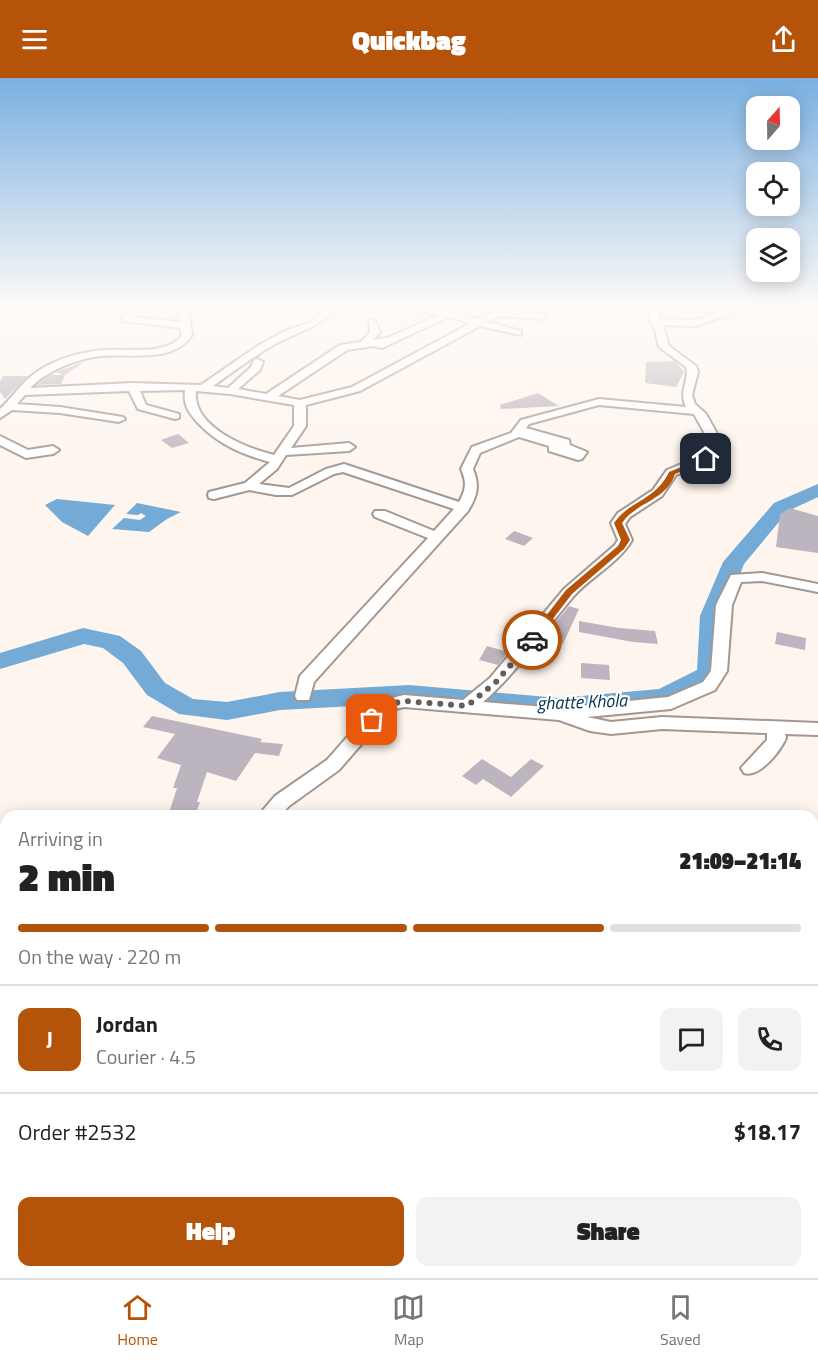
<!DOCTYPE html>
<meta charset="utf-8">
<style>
body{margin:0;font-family:"Titillium Web",sans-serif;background:#f2f2f2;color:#222;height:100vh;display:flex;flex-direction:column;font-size:22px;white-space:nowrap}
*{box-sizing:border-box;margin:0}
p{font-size:20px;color:#767676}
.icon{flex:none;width:33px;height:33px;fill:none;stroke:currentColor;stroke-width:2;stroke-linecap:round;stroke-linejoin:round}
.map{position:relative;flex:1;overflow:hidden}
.side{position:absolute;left:0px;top:732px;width:819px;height:468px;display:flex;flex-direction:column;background:#fff;border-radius:18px 18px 0 0;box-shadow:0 3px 15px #0003}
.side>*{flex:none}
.needle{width:39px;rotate:20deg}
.controls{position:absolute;left:746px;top:18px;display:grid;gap:12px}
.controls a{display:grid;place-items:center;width:54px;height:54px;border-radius:12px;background:#fff;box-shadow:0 3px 15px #0003;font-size:30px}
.pin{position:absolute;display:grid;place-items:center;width:51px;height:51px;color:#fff;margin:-26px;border-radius:12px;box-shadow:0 3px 9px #0006}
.courier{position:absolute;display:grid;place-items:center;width:60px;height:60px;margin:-30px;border:4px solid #b45309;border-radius:50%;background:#fff;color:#222;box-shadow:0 2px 8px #0007}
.overview em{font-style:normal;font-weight:800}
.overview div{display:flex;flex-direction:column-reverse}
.overview{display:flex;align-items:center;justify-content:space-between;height:102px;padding:0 18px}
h1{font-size:39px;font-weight:800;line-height:45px}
.bar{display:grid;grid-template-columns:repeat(4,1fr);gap:9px 6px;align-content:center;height:72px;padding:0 18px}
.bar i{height:8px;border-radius:4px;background:#e0e0e0}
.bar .active{background:#b45309}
.bar p{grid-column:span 4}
.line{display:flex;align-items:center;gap:15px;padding:0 18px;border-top:2px solid #e0e0e0}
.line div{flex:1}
.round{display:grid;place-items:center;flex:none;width:63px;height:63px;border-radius:12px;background:#f2f2f2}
.action{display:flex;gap:12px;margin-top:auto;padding:12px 18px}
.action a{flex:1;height:69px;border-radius:12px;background:#b45309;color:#fff;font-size:24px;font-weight:800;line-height:69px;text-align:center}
.action a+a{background:#f2f2f2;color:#222}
header{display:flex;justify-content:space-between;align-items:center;height:78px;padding:0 18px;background:#b45309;color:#fff;font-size:27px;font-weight:800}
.tabs{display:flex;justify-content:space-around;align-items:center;height:84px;border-top:2px solid #e0e0e0;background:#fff;font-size:16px;color:#767676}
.tabs a{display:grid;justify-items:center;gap:3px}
.tabs .active{color:#b45309}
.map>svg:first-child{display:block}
.water{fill:#73aad6}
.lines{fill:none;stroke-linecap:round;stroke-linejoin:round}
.river{fill:#73aad6;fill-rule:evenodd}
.building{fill:#bcb5bf}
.minor-casing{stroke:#a29891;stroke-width:4}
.major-casing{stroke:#357d88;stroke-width:3}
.minor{fill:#fff;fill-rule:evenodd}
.major{fill:#91d5e0;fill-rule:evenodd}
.route{fill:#b45309}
.done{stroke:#645e5a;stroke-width:6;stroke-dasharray:0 10.8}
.labels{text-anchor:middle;stroke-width:4.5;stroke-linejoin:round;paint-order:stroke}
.water-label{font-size:18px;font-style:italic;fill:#03314f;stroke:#fff}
</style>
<header><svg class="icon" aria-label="menu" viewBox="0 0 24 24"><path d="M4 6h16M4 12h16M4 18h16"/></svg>Quickbag<svg class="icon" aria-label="share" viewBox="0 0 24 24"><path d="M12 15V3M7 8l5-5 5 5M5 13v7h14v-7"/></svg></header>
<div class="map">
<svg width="818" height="1200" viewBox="0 0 818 1200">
<rect width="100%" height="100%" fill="#fef5ee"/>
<!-- water -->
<g class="water">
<polygon points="57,421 115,427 88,458 62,444 45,427"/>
<polygon points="137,425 181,434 167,441 149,454 112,451 124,440 140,442 146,438 141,435 138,437 126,436"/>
</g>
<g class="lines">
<!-- river -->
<polygon class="river" points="818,406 818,419 788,433 744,486 724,538 722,596 718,602 664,628 559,638 409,625 280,632 227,642 179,636 147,617 123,585 103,570 84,566 0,591 0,575 83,550 111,556 120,558 141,573 165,605 193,621 227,624 280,614 409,607 559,620 659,611 697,592 700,538 723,484 774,425"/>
</g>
<!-- building -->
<g class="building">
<polygon points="675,283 684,294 676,309 645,305 646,284"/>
<polygon points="84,284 65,297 61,306 36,307 51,297 63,297 56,294"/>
<polygon points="3,298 28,298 5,321 0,314 0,303"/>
<polygon points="538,315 559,328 501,331 500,327"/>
<polygon points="178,356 189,365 172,370 161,362"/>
<polygon points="790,430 818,438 818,475 776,469 780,436"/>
<polygon points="514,453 533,460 524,468 505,461"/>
<polygon points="569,528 579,531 563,566 542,561"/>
<polygon points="579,543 619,550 655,553 658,566 633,564 579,554"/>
<polygon points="777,554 806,560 805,572 775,566"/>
<polygon points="487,568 508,574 498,587 479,582"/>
<polygon points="581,585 609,587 610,602 581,600"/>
<polygon points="152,638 262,661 260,664 283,666 279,678 255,675 236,703 207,694 197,724 200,724 195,738 168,738 177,710 173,710 181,687 157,680 175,656 143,649"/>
<polygon points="482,681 511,699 531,681 544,688 511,719 483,701 476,707 462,698"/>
</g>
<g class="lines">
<defs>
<g id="minor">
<path d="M130 229H139L133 239 180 244 178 229H188L192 257C172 286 131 275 101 278 76 281 48 292 30 310L132 305 201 307 259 267 287 252 309 245 329 229H339C321 248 298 254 275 266 254 278 233 294 213 308L228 310 251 289 254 282 258 281 263 284 260 292 238 311 266 316 340 267 361 264 370 254 369 242H375L380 254 373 262 387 260 439 237C428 234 407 234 400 229H436L478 241 497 232 546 236V240L543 241 499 238 487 244 521 253V257L480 248 360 313 306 327V348L291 370 349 365 355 369 349 373 286 377 277 391 259 406 289 410 326 391 344 386 459 424C466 411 467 405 461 391L472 369 511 355 521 342 599 321 686 329C678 312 690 304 686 289L659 269 654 248 649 241 652 229H662L659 241 695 242 734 229H748L696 248 663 247 669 268 696 288 698 294 692 317 695 326 706 336 725 370 716 381 676 397 662 418 630 439 625 446 632 462C618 486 590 499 573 519 543 554 518 594 483 624L559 630 668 619 703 604 711 593 716 527 731 497 762 495 818 506V514L762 503 741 504 732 527 727 593 715 612 671 631 587 639 611 644 662 639 818 645V657L785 656 786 660C780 674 759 700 744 695L741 690 767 662V655L662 651 611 656 590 653 559 642 404 629 391 632 339 692 289 728 280 738H258L275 718 327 682 379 623 404 617 463 622 490 600 564 511 615 467 618 462 611 445 618 435 653 412 667 392 708 375 713 370 694 336 599 327 529 346 526 350 569 362 570 367 587 374 582 381 578 382 549 373V368L519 359 480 375 473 391C480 408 477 418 468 433L314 604 309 622H297L295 618 300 598 428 460 375 439 373 436 375 433H385L434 453 454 431 343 394 334 396 292 417H276L249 412 214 421 209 420 208 417 209 414 245 405 270 384C241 376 220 367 199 346 189 335 183 328 185 312L140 313 146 327 179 336V340L175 341 138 331 129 313 25 317 17 326 60 329 123 339 125 341 119 344 60 335 12 332 0 340V331C10 322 18 310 29 300 48 283 81 273 107 272 129 270 167 278 182 257L180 250 124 243 122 241ZM448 239 471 245 352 309 300 322 278 318 347 272 373 268 382 270ZM196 313 230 316 294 327V348L274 377C246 370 192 349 196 313Z"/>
<polygon points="0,358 28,372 53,368 59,372 53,376 26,380 0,367"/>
<polygon points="6,921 6,943 0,944 0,922"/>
<polygon points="6,1146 6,1177 0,1180 0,1149"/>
</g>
<g id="major">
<polygon points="0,1012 6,1015 6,1049 0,1046"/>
<polygon points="255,1194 300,1194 302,1200 257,1200"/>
</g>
</defs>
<!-- minor casing -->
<use href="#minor" class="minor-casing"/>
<!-- major casing -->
<use href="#major" class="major-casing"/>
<!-- minor -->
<use href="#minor" class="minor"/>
<!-- major -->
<use href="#major" class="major"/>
</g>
<!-- sky -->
<linearGradient id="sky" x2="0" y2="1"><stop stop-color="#79b0e1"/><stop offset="0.58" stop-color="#fffaf7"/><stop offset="1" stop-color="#fffaf7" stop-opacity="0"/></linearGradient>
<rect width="818" height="397" fill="url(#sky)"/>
<!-- route -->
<path class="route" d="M706 379 708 383 675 396C666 423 636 424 622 445L630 462 624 471 572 516 535 564H529V560L566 512 618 468 621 462 614 445C630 422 655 423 669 394Z"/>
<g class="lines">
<!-- done -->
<polyline class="done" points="372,642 385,627 404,623 467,628 496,604 532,562"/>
</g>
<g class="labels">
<!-- water labels -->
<g class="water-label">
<text transform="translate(582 624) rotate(-2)" y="6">ghatte Khola</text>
</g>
</g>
</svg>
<div class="controls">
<a><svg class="needle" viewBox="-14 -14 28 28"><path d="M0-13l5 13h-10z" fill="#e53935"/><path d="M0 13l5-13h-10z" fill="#767676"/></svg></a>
<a><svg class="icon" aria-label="locate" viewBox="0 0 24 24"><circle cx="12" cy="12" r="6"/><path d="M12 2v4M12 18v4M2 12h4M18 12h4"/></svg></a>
<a><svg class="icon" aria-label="layers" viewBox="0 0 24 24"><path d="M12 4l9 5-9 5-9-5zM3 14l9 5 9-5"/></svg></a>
</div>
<div class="pin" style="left:372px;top:642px;background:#ea580c"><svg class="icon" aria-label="bag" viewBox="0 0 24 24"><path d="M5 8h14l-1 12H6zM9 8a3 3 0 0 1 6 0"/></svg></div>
<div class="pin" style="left:706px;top:381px;background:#1f2937"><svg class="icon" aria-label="home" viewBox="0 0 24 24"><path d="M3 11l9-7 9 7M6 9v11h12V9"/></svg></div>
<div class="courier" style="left:532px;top:562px"><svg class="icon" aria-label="car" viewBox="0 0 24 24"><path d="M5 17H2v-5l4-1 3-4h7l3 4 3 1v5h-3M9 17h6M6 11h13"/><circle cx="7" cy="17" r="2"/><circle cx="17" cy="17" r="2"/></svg></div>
<section class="side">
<div class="overview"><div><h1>2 min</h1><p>Arriving in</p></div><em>21:09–21:14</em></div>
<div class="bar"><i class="active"></i><i class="active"></i><i class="active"></i><i></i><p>On the way · 220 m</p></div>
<div class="line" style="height:108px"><b class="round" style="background:#b45309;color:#fff">J</b><div><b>Jordan</b><p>Courier · 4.5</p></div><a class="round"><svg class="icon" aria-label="chat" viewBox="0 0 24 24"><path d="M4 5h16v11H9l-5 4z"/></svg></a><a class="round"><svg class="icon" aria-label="phone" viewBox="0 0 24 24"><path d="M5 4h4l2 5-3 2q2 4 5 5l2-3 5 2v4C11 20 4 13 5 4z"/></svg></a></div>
<div class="line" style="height:78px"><div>Order #2532</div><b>$18.17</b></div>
<div class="action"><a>Help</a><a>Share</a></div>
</section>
</div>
<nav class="tabs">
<a class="active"><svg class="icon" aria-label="home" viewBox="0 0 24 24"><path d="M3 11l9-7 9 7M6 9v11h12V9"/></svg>Home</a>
<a><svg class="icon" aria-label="map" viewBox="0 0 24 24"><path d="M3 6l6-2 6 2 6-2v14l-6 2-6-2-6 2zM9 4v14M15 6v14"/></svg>Map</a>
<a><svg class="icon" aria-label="saved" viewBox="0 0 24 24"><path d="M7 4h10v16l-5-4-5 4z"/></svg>Saved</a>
</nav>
